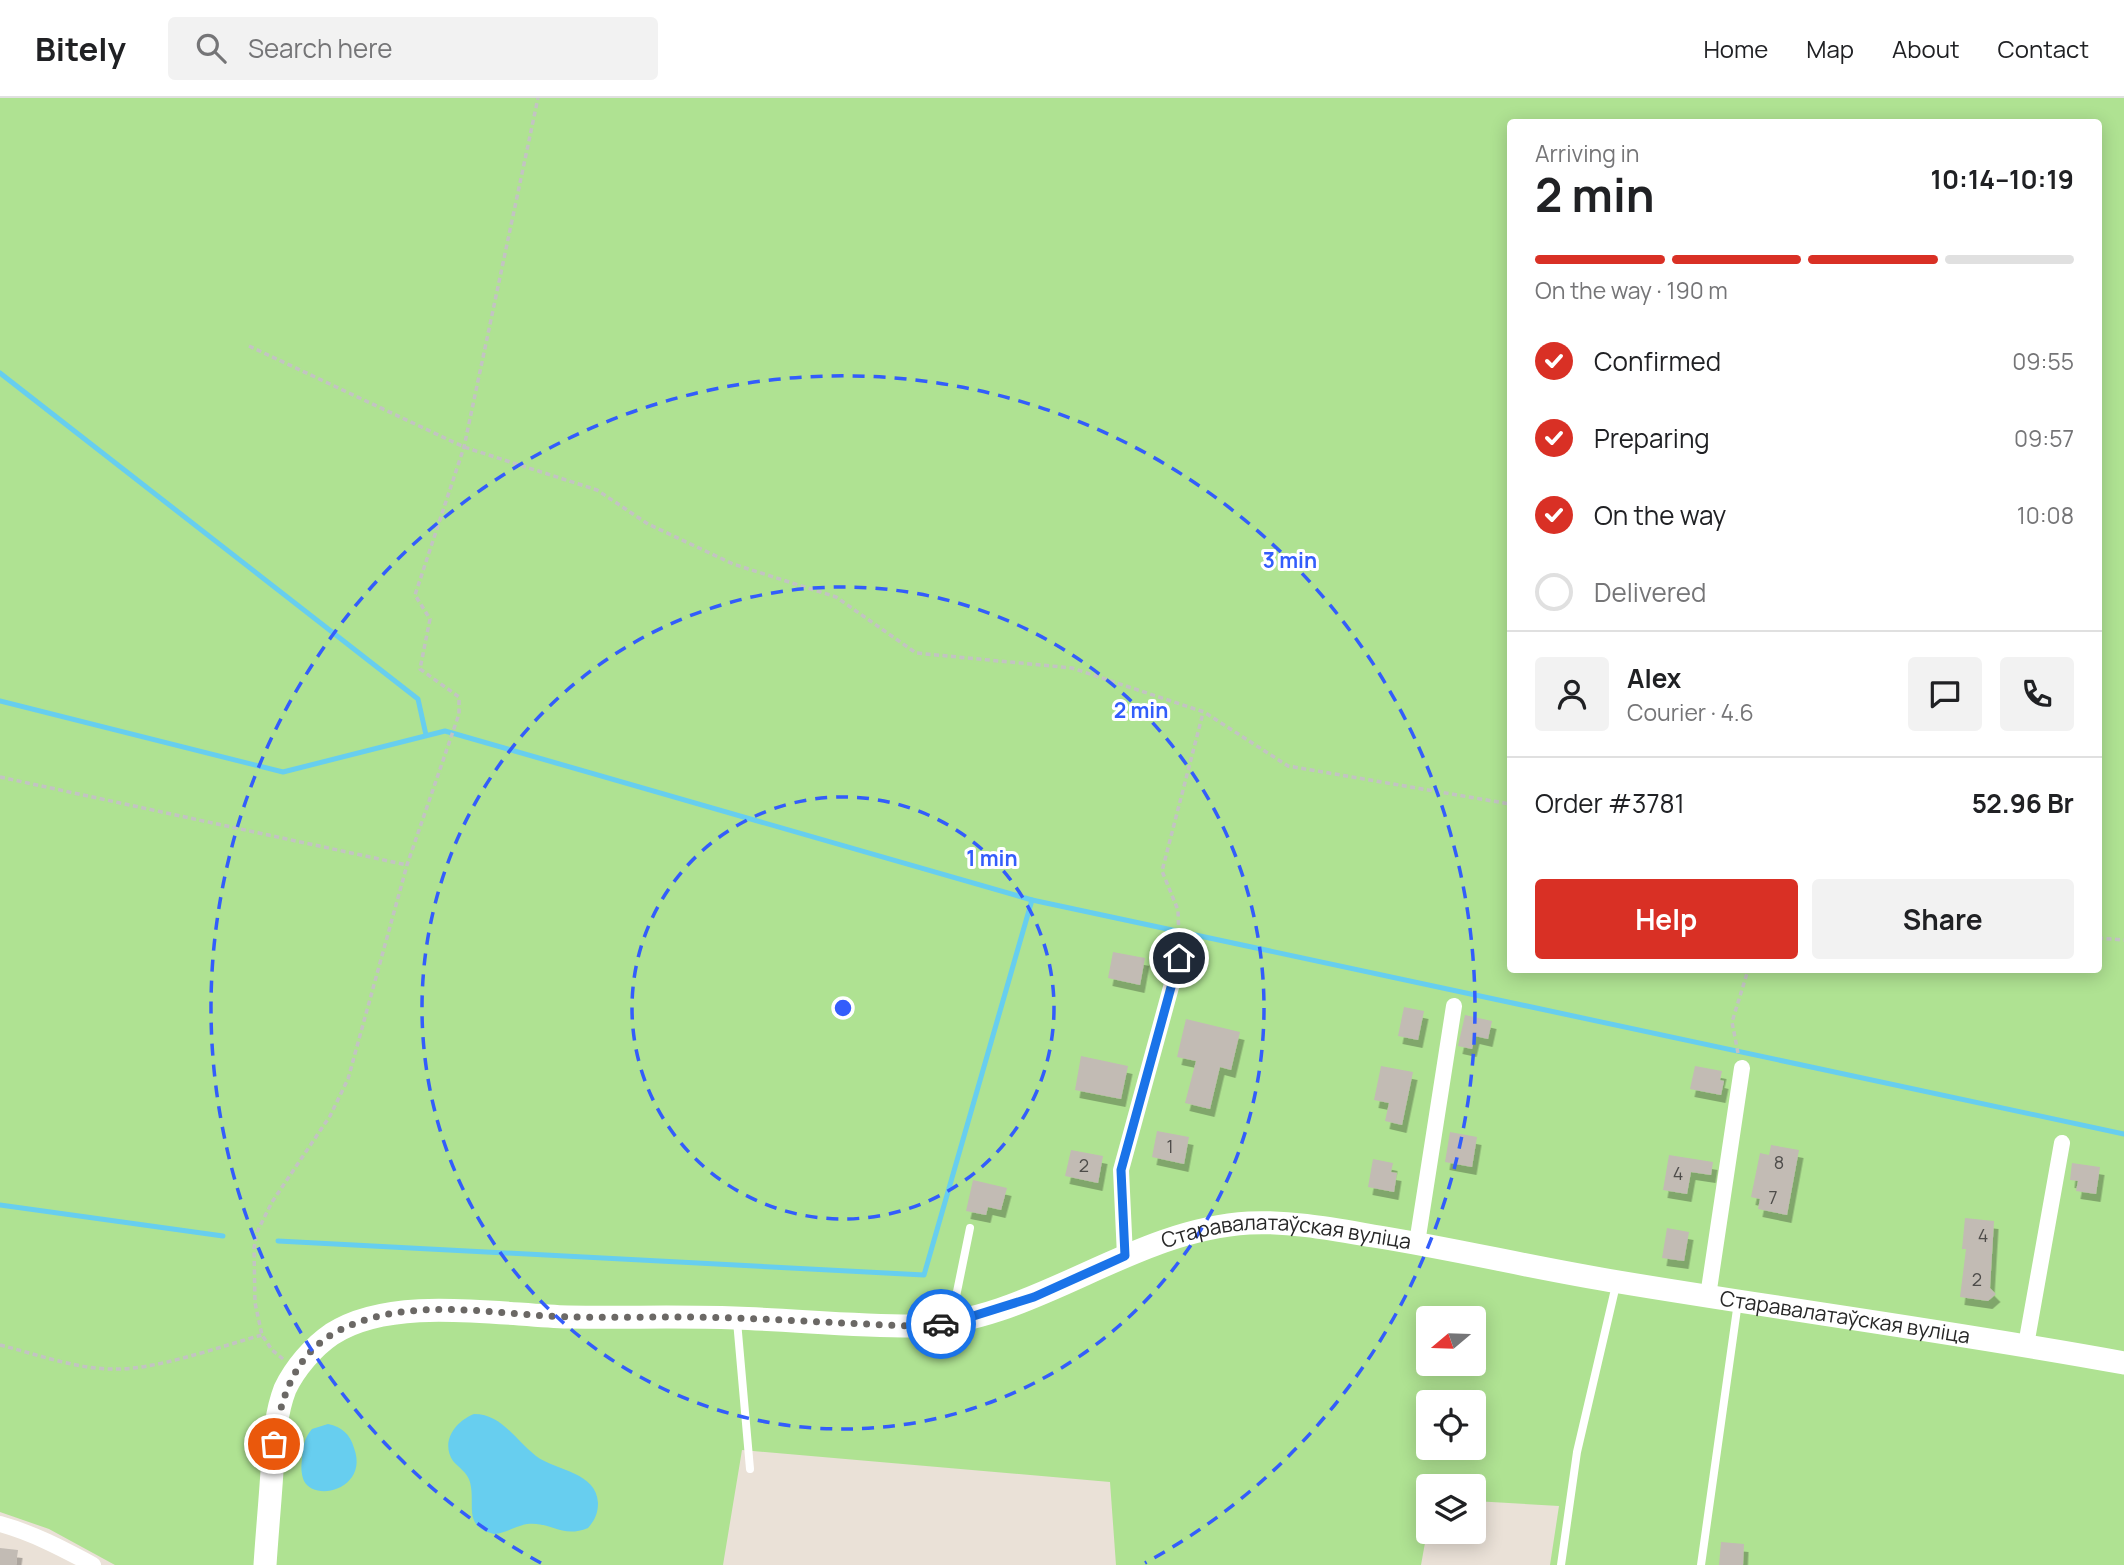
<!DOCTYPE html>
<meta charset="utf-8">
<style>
body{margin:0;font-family:Manrope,sans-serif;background:#f2f2f2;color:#202124;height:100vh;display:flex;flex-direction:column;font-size:26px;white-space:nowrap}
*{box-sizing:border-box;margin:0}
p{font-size:23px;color:#757577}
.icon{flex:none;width:38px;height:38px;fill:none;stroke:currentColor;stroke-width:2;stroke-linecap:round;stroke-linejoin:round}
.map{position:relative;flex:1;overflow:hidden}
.sheet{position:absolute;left:1507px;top:21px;width:595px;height:854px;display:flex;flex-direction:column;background:#fff;border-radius:7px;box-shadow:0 4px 18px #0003}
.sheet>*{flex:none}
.needle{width:46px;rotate:251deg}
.buttons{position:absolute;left:1416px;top:1208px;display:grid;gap:14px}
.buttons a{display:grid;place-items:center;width:70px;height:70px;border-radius:7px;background:#fff;box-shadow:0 4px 18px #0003;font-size:35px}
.pin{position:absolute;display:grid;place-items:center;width:60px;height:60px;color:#fff;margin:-30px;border:4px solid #fff;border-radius:50%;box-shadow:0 2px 7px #0007}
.courier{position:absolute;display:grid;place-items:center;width:70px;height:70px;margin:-35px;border:5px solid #1a73e8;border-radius:50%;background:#fff;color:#222;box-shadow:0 2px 9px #0007}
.head em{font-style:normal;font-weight:700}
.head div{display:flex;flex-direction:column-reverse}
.head{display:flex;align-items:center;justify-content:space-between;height:119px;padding:0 28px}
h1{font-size:46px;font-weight:700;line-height:52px}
.bar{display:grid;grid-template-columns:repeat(4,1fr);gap:10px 7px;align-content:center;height:84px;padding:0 28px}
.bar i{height:9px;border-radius:5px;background:#e0e0e0}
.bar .selected{background:#d93025}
.bar p{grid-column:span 4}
.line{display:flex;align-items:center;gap:18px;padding:0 28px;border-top:2px solid #e0e0e0}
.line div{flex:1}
.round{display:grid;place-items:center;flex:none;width:74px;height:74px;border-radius:7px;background:#f2f2f2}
ol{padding:0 28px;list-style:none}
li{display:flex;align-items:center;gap:21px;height:77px}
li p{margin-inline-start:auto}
li .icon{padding:7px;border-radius:50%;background:#d93025;color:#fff;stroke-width:4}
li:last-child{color:#757577}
li i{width:38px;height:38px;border:4px solid #e0e0e0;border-radius:50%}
.cta{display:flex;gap:14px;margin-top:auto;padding:14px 28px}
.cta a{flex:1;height:80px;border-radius:7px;background:#d93025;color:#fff;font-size:28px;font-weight:700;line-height:80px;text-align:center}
.cta a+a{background:#f2f2f2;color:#202124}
header{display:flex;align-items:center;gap:42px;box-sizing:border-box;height:98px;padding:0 35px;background:#fff;border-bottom:2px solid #e0e0e0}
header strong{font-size:33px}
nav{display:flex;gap:38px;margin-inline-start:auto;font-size:24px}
.search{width:490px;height:63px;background:#f2f2f2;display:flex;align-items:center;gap:18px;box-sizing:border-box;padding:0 24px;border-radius:7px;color:#757577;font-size:26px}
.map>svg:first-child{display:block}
.green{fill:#afe292;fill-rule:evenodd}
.water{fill:#67ceef}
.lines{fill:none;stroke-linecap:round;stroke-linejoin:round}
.stream{stroke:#67ceef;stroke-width:5}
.building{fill:#c2bbb4;filter:url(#shadow)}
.path{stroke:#c3c3c3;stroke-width:3.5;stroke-dasharray:5 3.5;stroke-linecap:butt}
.lane{stroke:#fff;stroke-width:8}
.street{stroke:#fff;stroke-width:16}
.secondary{stroke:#fff;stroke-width:23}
.done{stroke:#6b6865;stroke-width:7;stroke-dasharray:0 12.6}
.route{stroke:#1a73e8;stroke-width:9}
.ring{fill:none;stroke:#335dfb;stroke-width:3.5;stroke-dasharray:12 9}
.labels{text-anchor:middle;stroke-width:6;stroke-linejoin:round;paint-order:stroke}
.number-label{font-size:18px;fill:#4e4c4a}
.street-label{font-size:21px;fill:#272727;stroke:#fff}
.centre{fill:#335dfb;stroke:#fff;stroke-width:3.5}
.ring-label{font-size:21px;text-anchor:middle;font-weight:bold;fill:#335dfb;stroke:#fff;stroke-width:6;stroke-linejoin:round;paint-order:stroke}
</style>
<header>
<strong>Bitely</strong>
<div class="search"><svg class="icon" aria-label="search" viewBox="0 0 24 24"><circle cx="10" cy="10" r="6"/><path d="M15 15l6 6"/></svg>Search here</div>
<nav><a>Home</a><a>Map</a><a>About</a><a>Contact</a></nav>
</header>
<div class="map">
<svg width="2124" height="1467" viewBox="0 0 2124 1467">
<defs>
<filter id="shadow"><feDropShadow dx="4.5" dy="8" stdDeviation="0" flood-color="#0004"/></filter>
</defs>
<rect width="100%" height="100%" fill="#eae1d7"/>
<!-- green -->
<path class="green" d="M0 0H2124V1467H1550L1559 1408 1474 1403V1388H1428V1428L1421 1467H1116L1110 1384 742 1352 723 1467H115L49 1431 0 1414ZM1510 24H2098V872H1510ZM1428 1220H1474V1265H1428ZM1428 1304H1474V1349H1428Z"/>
<!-- water -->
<g class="water">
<path d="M474 1316C502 1316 515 1342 536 1358 556 1373 597 1374 598 1405 598 1415 595 1422 588 1430 561 1441 551 1423 527 1426 516 1428 506 1435 494 1436 462 1428 476 1407 470 1384 467 1374 459 1370 453 1363 440 1343 456 1323 474 1316Z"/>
<path d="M328 1326C342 1329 350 1336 354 1350 369 1390 316 1405 304 1383 301 1376 301 1368 302 1361 303 1349 304 1340 312 1331Z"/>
</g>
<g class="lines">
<!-- stream -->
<g class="stream">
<polyline points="0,275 418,601 426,637"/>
<polyline points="0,603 283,674 445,633 1032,802 2124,1036"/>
<polyline points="0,1107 223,1138"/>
<polyline points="278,1143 924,1177 1032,802"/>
</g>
</g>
<!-- building -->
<g class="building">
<polygon points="1113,854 1145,860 1140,887 1108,880"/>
<polygon points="1404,909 1424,913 1418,942 1398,938"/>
<polygon points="1465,917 1492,923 1488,941 1475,938 1472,951 1458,948"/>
<polygon points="1186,921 1240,934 1231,972 1220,969 1210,1011 1185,1005 1196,963 1177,959"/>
<polygon points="1081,958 1128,968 1121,1001 1075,992"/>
<polygon points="1381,968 1413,974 1402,1027 1385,1023 1389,1005 1374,1002"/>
<polygon points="1695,968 1722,973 1720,982 1724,983 1721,997 1690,991"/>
<polygon points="1157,1033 1189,1039 1184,1066 1152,1059"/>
<polygon points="1450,1034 1477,1039 1472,1069 1445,1064"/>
<polygon points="1771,1047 1799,1052 1787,1117 1758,1111 1760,1101 1751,1099 1760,1055 1769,1057"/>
<polygon points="1071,1052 1103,1058 1098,1085 1065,1078"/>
<polygon points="1669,1057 1713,1064 1711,1077 1691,1074 1687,1096 1663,1092"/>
<polygon points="1373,1061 1393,1065 1391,1074 1397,1075 1394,1094 1368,1089"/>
<polygon points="2072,1065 2100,1069 2096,1096 2076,1093 2078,1083 2070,1082"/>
<polygon points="973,1082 1007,1090 1001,1112 988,1109 986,1117 966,1113"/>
<polygon points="1965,1120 1994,1123 1990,1190 1996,1196 1988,1203 1960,1199 1966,1151 1962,1151"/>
<polygon points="1667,1130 1689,1134 1684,1163 1662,1160"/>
<polygon points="1721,1444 1744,1446 1743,1467 1719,1467"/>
<polygon points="0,1450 18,1452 16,1467 0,1467"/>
</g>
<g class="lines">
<!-- path -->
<g class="path">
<polyline points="249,248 464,349 597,392 648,426 733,466 836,499 916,555 1072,570 1204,614 1288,668 1510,706"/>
<polyline points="0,679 407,767"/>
<polyline points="2098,840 2124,842"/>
<polyline points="1179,844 1178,812 1162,773 1203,615"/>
<polyline points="1738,955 1732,924 1748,872"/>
<path d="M0 1247C36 1256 73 1270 110 1271 154 1273 218 1249 262 1237"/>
<polyline points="283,1261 272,1252 262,1237 255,1205 254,1150 257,1134 272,1104 330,1018 348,981 407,767 459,616 459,599 420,571 430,521 415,497 464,349 538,0"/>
</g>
<!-- lane -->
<g class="lane">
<polyline points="737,1223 750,1371"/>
<polyline points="951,1223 970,1130"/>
<polyline points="1561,1467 1577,1354 1616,1187"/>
<polyline points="1701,1467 1738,1204"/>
</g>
<!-- street -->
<g class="street">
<polyline points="1417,1145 1454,908"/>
<polyline points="1125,1158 1121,1072 1179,860"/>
<polyline points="1708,1198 1742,970"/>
<polyline points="2026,1247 2062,1045"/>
<path d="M0 1426C33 1435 63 1451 93 1467"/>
</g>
<!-- secondary -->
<path class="secondary" id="s1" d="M265 1467C267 1436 270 1405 272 1373 274 1346 275 1317 285 1291 295 1270 313 1249 332 1236 392 1197 499 1217 568 1219 624 1220 679 1218 735 1220 794 1222 853 1228 912 1228 1032 1226 1128 1132 1249 1125 1290 1123 1332 1131 1373 1138 1456 1151 1537 1171 1619 1184 1787 1212 1956 1234 2124 1265"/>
</g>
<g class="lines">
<!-- done -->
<path class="done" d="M274 1346C280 1300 295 1254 340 1232 410 1197 495 1217 570 1219 624 1220 679 1218 734 1220 794 1222 853 1226 914 1228L941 1226"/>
<!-- route -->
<polyline class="route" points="941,1226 951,1225 1034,1199 1125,1158 1121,1072 1179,860"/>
</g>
<!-- distance rings -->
<g class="ring">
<circle cx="843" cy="910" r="211"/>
<circle cx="843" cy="910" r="421"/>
<path d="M541 1465A632 632 0 1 1 1145 1465"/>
</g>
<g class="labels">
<!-- number labels -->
<g class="number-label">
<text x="1170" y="1055">1</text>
<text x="1779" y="1071">8</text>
<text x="1084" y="1074">2</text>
<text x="1678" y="1082">4</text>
<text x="1773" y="1106">7</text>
<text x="1983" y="1144">4</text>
<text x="1977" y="1188">2</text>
</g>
<!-- street labels -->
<g class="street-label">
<text dy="7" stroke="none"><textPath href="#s1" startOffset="1227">Старавалатаўская вуліца</textPath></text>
<text dy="7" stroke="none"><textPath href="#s1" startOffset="1794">Старавалатаўская вуліца</textPath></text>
</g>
</g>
<circle cx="843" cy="910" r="10" class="centre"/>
<g class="ring-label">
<text x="1290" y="470">3 min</text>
<text x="1141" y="620">2 min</text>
<text x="992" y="768">1 min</text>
</g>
</svg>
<div class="buttons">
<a><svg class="needle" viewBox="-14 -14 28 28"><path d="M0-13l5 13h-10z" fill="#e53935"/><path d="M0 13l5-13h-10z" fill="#757577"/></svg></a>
<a><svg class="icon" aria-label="locate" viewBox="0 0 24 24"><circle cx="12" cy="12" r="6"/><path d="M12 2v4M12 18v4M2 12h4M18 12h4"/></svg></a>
<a><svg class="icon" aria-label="layers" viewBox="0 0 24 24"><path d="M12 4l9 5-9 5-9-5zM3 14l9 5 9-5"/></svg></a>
</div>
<div class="pin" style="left:274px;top:1346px;background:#ea580c"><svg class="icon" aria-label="bag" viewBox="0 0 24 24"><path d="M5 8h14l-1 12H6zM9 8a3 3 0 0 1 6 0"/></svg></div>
<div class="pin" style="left:1179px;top:860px;background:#1f2937"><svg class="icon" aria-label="home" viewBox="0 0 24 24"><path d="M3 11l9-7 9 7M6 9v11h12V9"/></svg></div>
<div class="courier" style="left:941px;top:1226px"><svg class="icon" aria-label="car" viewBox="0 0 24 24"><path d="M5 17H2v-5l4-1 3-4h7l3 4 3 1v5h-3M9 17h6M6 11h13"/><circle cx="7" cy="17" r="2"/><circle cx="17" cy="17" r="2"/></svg></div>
<section class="sheet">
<div class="head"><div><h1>2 min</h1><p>Arriving in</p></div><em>10:14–10:19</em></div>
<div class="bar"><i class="selected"></i><i class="selected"></i><i class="selected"></i><i></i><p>On the way · 190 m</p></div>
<ol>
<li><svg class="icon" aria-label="check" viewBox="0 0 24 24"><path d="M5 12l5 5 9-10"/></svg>Confirmed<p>09:55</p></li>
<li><svg class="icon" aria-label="check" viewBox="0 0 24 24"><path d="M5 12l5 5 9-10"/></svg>Preparing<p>09:57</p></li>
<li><svg class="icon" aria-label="check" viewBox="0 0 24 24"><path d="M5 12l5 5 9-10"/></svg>On the way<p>10:08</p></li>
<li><i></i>Delivered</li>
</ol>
<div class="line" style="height:126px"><a class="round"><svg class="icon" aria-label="person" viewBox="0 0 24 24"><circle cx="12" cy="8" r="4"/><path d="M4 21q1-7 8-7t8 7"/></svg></a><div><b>Alex</b><p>Courier · 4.6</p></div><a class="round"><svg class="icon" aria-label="chat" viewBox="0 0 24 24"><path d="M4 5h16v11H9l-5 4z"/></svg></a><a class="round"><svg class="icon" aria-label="phone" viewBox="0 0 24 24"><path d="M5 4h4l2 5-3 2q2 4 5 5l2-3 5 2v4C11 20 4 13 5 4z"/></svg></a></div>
<div class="line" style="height:91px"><div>Order #3781</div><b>52.96 Br</b></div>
<div class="cta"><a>Help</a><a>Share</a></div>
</section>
</div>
